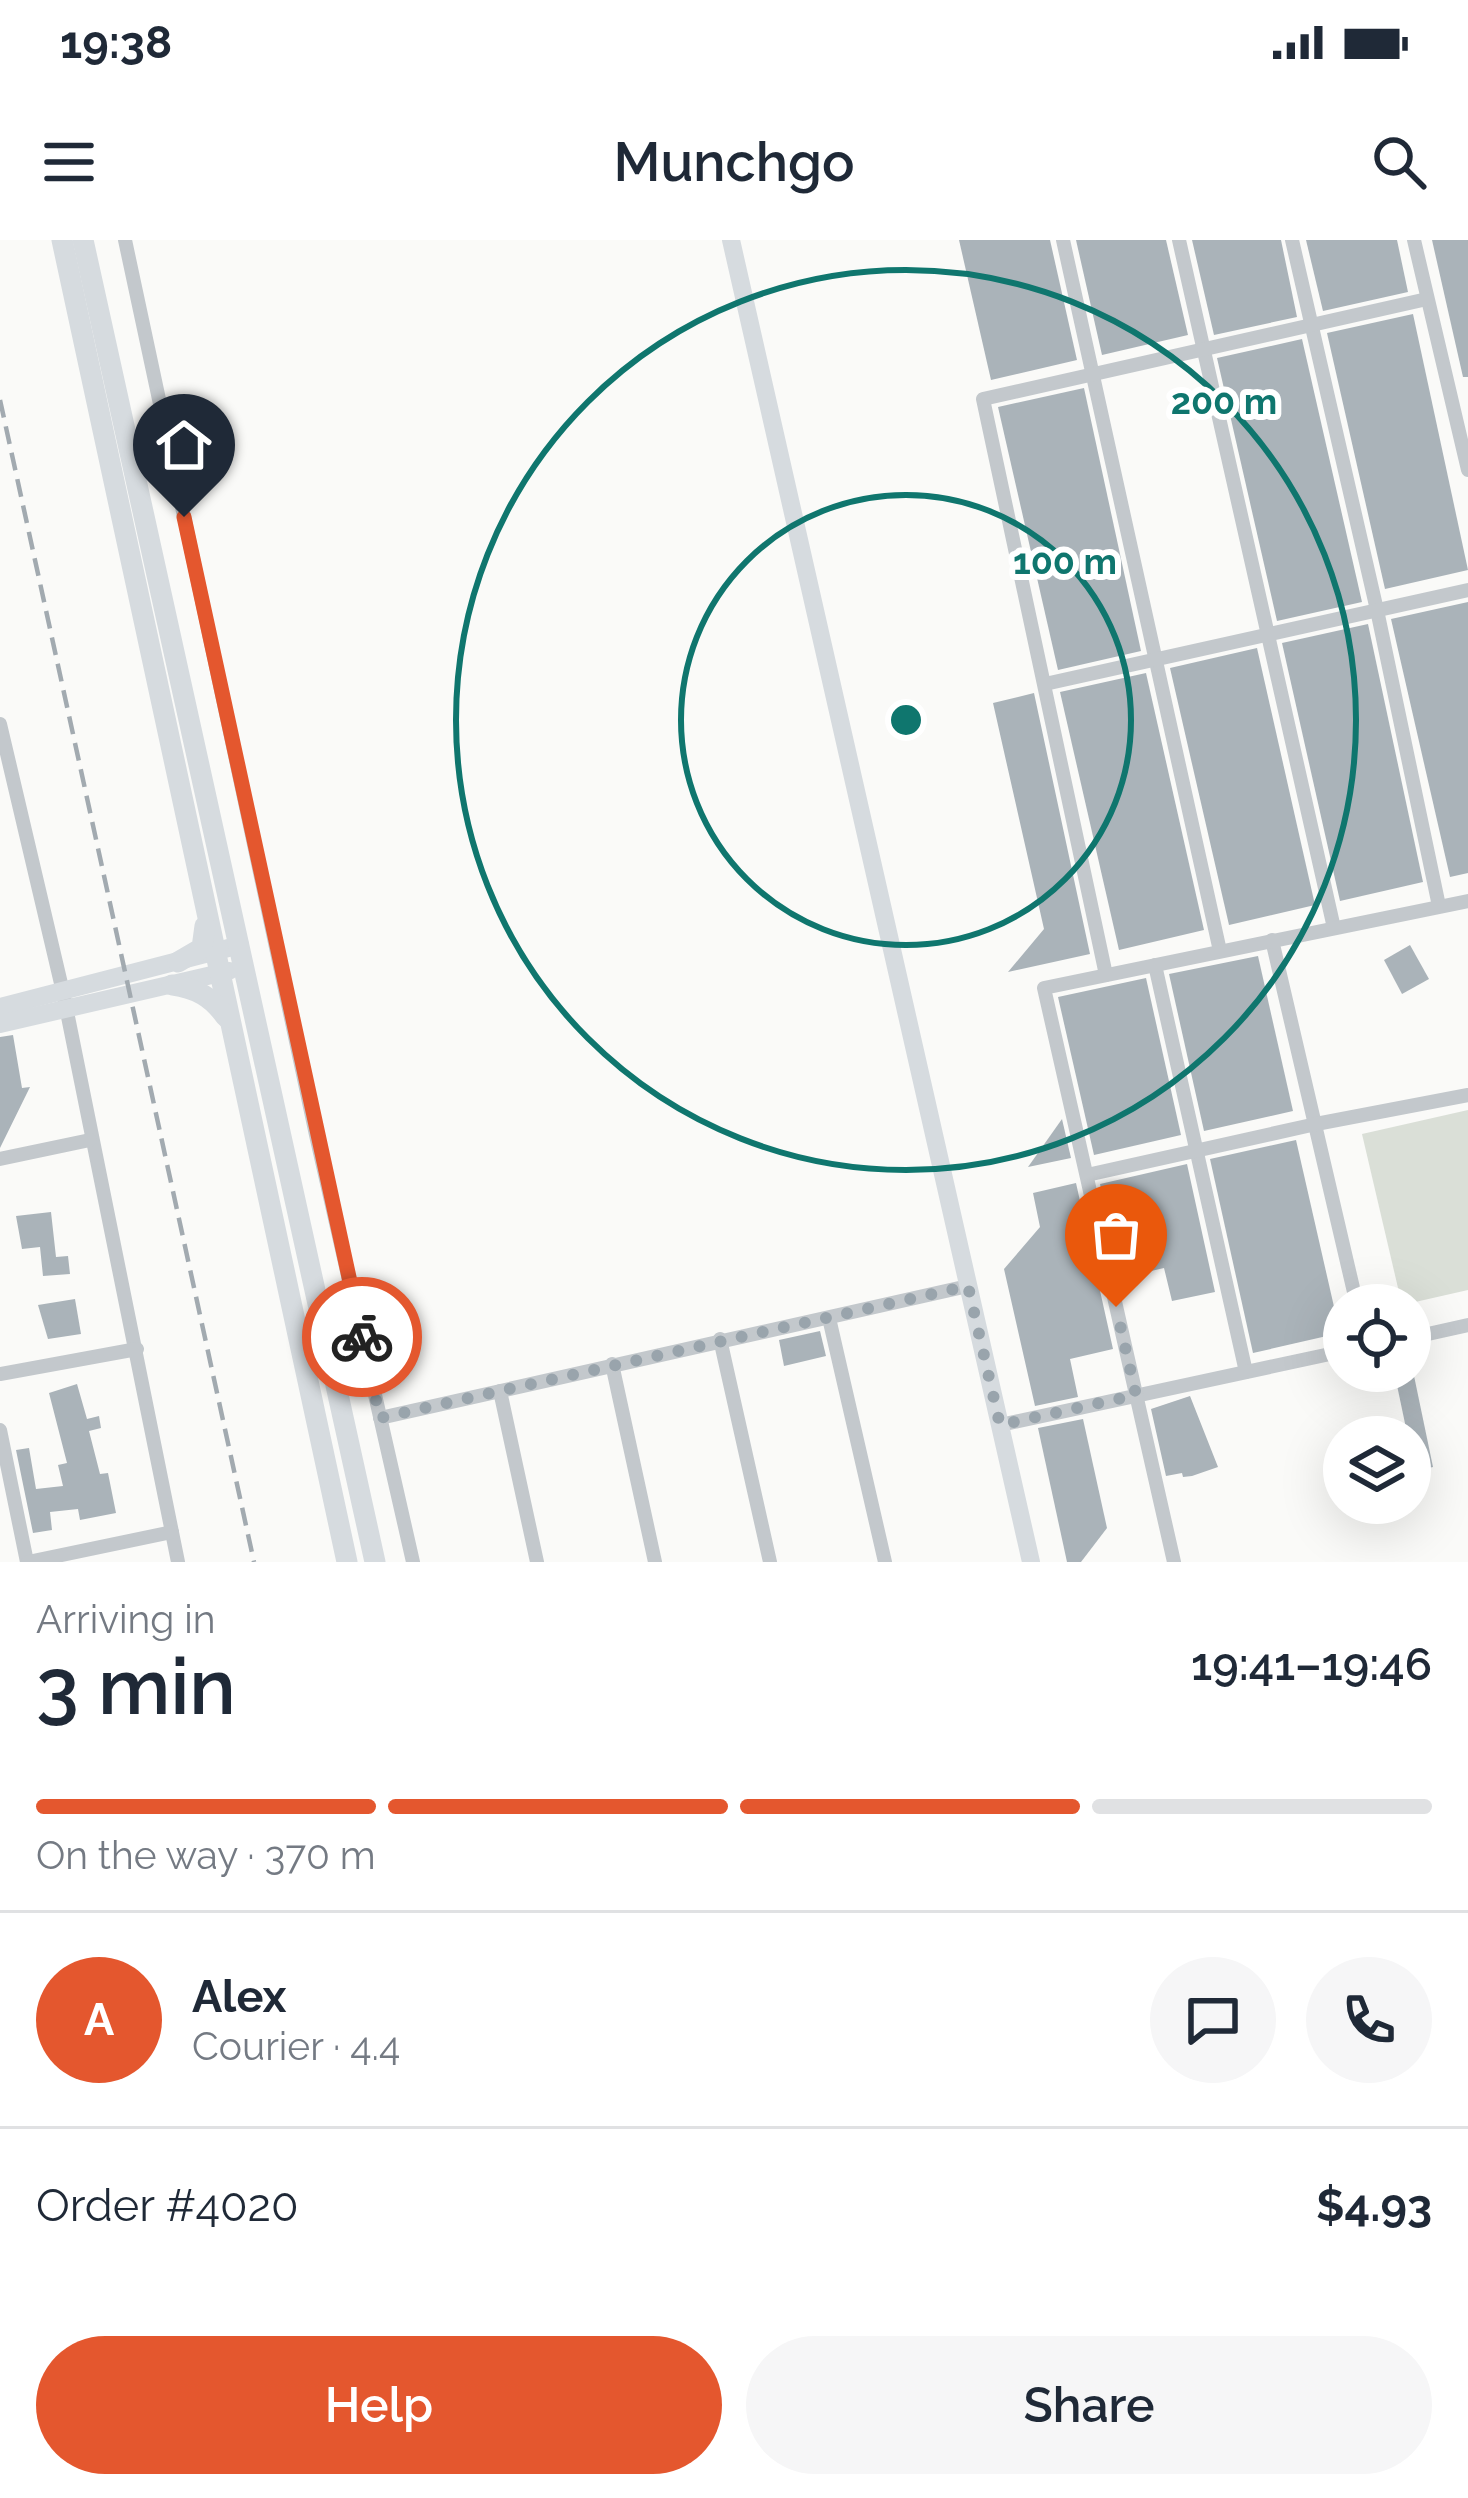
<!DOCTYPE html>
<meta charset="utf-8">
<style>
body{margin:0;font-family:Raleway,sans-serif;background:#f6f6f7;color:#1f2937;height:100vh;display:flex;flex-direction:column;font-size:45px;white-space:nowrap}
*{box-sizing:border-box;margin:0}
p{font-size:39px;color:#747a83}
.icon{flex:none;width:66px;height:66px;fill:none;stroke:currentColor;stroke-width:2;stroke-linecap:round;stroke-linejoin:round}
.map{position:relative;height:1322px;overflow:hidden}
.sheet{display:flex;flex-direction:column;background:#fff;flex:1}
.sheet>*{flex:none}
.tools{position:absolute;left:1323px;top:1044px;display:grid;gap:24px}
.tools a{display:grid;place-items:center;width:108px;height:108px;border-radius:50%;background:#fff;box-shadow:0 12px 48px #0002;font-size:60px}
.pin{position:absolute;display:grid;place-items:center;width:102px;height:102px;color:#fff;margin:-123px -51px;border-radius:50% 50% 50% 0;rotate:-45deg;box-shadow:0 0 12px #0007}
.pin .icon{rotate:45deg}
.courier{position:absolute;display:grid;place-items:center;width:120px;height:120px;margin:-60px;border:9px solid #e4572e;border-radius:50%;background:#fff;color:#222;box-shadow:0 3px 15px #0007}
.head em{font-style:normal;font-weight:600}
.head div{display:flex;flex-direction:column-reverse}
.head{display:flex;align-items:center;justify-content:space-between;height:204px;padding:0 36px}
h1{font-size:78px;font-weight:600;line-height:90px}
.bar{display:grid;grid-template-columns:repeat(4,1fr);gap:18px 12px;align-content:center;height:144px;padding:0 36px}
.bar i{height:15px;border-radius:9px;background:#e0e1e3}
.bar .active{background:#e4572e}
.bar p{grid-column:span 4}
.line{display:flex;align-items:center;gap:30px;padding:0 36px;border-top:3px solid #e0e1e3}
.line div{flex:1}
.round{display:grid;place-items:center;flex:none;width:126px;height:126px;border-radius:63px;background:#f6f6f7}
.cta{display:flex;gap:24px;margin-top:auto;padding:24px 36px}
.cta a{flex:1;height:138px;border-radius:72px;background:#e4572e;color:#fff;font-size:48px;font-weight:600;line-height:138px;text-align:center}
.cta a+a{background:#f6f6f7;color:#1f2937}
.status{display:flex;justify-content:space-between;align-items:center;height:84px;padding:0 60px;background:#fff;direction:ltr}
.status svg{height:33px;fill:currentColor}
header{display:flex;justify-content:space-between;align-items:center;height:156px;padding:0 36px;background:#fff;font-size:54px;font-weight:600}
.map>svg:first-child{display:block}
.green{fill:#dadfd7}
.building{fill:#aab3b9}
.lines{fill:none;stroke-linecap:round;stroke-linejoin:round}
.street{stroke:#c3c8cc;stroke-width:14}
.secondary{stroke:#d6dbdf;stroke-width:18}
.primary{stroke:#d6dbdf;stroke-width:21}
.rail{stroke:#a2aab0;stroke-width:4.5;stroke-dasharray:18 9;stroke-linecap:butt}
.done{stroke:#99a4ac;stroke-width:12;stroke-dasharray:0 21.6}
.route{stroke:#e4572e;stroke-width:15}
.ring{fill:none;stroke:#0f766e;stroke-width:6}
.centre{fill:#0f766e;stroke:#fff;stroke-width:6}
.ring-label{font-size:36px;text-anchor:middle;font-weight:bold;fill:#0f766e;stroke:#fff;stroke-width:12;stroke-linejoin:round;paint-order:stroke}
</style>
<div class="status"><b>19:38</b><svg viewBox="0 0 49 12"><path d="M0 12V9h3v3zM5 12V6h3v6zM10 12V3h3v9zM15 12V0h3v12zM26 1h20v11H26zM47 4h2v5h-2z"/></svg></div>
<header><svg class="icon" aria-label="menu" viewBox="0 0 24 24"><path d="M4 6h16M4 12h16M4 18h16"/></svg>Munchgo<svg class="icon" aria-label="search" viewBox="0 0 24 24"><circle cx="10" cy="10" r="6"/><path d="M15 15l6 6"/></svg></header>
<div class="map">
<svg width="1468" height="1322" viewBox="0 0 1468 1322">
<rect width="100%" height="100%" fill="#fafaf8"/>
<!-- green -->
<polygon class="green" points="1468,870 1468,1050 1402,1065 1362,894"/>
<!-- building -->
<g class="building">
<polygon points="959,0 1050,0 1077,120 991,140"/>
<polygon points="1076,0 1166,0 1188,95 1102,115"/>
<polygon points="1192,0 1281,0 1297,77 1214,95"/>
<polygon points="1306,0 1397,0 1408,52 1323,71"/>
<polygon points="1432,0 1468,0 1468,137 1463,137"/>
<polygon points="1413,74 1468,330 1385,349 1327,93"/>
<polygon points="1302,99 1362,362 1277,381 1217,118"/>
<polygon points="1084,148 1141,411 1058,430 998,167"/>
<polygon points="1468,362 1468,633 1450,637 1391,379"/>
<polygon points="1368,384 1423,642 1340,661 1282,403"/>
<polygon points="1257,408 1315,665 1229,685 1170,428"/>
<polygon points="1146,433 1204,690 1119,710 1060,452"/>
<polygon points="1034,453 1090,714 1008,732 1044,689 993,463"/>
<polygon points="1410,705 1429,739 1402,754 1384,720"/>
<polygon points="1258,716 1293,871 1204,891 1169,734"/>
<polygon points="1146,738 1181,895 1094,915 1058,757"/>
<polygon points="13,795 22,848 30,847 0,908 0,797"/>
<polygon points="1062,879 1071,918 1028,927"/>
<polygon points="1296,900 1340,1093 1253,1113 1210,919"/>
<polygon points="1187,924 1215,1052 1172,1061 1164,1028 1121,1038 1100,944"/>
<polygon points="1076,943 1113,1109 1070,1119 1078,1157 1035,1166 1004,1029 1040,987 1033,953"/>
<polygon points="51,972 56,1017 68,1016 70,1034 43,1036 40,1007 22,1009 16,976"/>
<polygon points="75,1059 81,1094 48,1099 38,1065"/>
<polygon points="820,1091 826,1116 784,1126 779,1100"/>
<polygon points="1394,1131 1413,1131 1433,1227 1415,1231"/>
<polygon points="77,1144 87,1179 99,1176 101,1188 89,1191 100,1234 108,1233 116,1273 80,1280 78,1269 50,1272 52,1290 33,1293 16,1210 29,1208 36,1249 63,1246 58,1225 67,1223 49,1153"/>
<polygon points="1190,1156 1218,1227 1192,1236 1183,1237 1182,1233 1166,1236 1151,1169"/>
<polygon points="1083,1179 1107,1288 1081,1322 1067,1322 1038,1188"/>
</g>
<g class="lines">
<!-- street -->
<g class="street">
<polyline points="125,0 316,895 413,1322"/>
<polyline points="1063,0 1220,711"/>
<polyline points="1179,0 1334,688"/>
<polyline points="1292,0 1377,370 1439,666"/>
<polyline points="1414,0 1468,230"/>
<polyline points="1045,444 1468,350"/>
<polyline points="0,484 63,752 178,1322"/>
<polyline points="1272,700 1357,1065"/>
<polyline points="1155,725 1246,1132"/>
<polyline points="1106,735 983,159 1427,59"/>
<polyline points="0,919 90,900"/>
<polyline points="1087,935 1316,884 1468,855"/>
<polyline points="829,1078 885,1322"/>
<polyline points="1410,1098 1468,1085"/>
<polyline points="720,1099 770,1322"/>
<polyline points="612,1124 655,1322"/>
<polyline points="0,1134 137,1109"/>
<polyline points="500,1151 537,1322"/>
<polyline points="380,1178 968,1046"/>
<polyline points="1000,1185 1344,1111"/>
<polyline points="0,1190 27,1322"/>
<polyline points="28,1322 172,1292"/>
<polyline points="1174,1322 1044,748 1468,661"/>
</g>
<!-- secondary -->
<g class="secondary">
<polyline points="731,0 1031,1322"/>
<polyline points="0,767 240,705"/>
<polyline points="0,784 229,731"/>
</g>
<!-- primary -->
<g class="primary">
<polyline points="62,0 347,1322"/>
<polyline points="83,0 375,1322"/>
<polyline points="178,722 202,708 205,686"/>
<path d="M172 745C197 749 211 756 226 777"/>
</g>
<!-- rail -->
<polyline class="rail" points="0,160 254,1322"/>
</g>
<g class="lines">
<!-- done -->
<polyline class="done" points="362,1097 380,1178 968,1046 1000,1185 1136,1155 1116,1067"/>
<!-- route -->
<polyline class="route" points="184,277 362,1097"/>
</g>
<!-- distance rings -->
<g class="ring">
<circle cx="906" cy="480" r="225"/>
<circle cx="906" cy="480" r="450"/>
</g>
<circle cx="906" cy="480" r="18" class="centre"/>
<g class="ring-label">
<text x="1224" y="174">200 m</text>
<text x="1065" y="334">100 m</text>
</g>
</svg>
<div class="tools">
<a><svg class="icon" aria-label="locate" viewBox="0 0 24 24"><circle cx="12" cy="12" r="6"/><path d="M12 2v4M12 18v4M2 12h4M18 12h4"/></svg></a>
<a><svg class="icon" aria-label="layers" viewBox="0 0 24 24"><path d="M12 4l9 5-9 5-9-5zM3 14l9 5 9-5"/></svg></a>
</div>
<div class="pin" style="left:1116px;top:1067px;background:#ea580c"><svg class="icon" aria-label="bag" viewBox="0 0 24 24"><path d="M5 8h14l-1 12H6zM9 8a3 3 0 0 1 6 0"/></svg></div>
<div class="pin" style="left:184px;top:277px;background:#1f2937"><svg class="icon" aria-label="home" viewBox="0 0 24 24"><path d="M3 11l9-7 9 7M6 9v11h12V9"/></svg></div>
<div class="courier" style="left:362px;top:1097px"><svg class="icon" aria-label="bike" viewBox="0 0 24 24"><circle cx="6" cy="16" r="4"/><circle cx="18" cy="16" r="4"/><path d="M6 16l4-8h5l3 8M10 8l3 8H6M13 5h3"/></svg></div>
</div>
<section class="sheet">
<div class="head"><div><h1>3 min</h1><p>Arriving in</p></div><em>19:41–19:46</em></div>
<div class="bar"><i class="active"></i><i class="active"></i><i class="active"></i><i></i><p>On the way · 370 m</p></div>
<div class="line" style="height:216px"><b class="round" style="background:#e4572e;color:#fff">A</b><div><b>Alex</b><p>Courier · 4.4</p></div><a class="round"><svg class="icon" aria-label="chat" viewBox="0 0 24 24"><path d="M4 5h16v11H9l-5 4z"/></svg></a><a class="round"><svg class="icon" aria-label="phone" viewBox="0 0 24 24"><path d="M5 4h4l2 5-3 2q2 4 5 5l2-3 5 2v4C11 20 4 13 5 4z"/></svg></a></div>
<div class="line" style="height:156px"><div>Order #4020</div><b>$4.93</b></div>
<div class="cta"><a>Help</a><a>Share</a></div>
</section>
